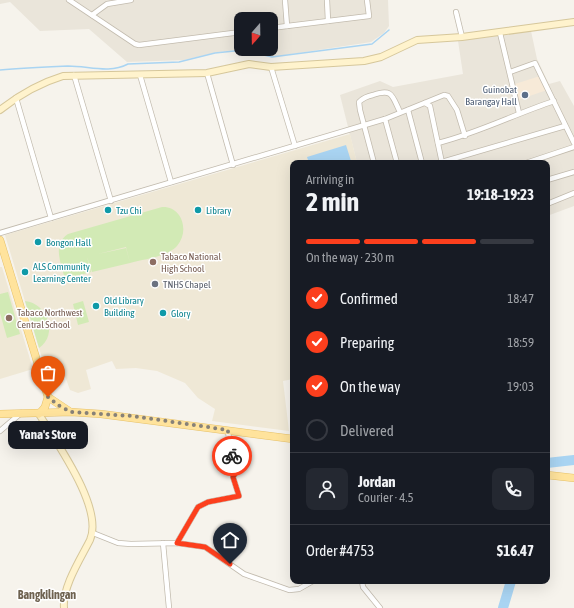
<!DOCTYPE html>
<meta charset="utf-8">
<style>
body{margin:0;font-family:"Asap Condensed",sans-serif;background:#242831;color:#f1f3f6;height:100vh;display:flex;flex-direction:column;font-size:15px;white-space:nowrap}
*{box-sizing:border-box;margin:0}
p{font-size:13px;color:#9ea1a6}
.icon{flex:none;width:22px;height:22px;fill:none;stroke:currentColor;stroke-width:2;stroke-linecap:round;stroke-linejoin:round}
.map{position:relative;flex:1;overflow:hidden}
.sheet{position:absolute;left:290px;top:160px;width:260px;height:424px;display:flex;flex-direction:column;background:#171b24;border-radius:8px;box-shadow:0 4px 16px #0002}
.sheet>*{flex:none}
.needle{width:26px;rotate:200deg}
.fabs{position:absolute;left:234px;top:12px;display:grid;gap:8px}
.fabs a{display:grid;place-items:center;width:44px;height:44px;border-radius:8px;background:#171b24;box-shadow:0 4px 16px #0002;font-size:20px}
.pin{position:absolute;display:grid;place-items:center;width:34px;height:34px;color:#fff;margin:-41px -17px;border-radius:50% 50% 50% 0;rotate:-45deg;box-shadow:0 0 4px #0007}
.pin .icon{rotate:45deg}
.courier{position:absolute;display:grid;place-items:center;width:40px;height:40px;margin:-20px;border:3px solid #fc3f1d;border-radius:50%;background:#fff;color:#222;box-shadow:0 1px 5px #0007}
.bubble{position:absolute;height:28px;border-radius:8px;background:#171b24;box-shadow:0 4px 16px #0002;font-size:13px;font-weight:700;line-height:28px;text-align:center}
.summary em{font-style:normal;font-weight:700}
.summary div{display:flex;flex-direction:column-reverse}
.summary{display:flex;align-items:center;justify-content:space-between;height:68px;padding:0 16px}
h1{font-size:26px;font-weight:700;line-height:30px}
.bar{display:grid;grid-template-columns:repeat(4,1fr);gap:6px 4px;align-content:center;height:48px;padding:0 16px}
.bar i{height:5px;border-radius:3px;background:#363941}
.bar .on{background:#fc3f1d}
.bar p{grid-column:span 4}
.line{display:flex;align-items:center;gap:10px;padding:0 16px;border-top:1px solid #363941}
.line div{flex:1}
.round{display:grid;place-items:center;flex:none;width:42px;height:42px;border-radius:8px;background:#242831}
ol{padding:0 16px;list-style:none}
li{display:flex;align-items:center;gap:12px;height:44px}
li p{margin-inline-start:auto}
li .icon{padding:4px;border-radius:50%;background:#fc3f1d;color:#fff;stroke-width:4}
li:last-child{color:#9ea1a6}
li i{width:22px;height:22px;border:2px solid #363941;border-radius:50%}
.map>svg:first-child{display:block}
.residential{fill:#eae5da;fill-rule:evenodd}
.commercial{fill:#f7ead8}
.education{fill:#efe8d6}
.green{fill:#d2eab5}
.water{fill:#a9d4f2}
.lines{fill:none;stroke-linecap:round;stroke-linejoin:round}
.stream{stroke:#a9d4f2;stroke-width:1.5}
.river{stroke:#a9d4f2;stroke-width:10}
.street-casing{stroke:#c2bbae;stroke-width:6}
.secondary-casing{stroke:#d6c79b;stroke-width:8}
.primary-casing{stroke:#e6c16a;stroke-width:8}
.street{stroke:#fff;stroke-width:4.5}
.secondary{stroke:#fff3cd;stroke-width:6}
.primary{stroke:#ffe39c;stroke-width:7}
.done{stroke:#878178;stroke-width:4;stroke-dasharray:0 7.2}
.route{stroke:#fc3f1d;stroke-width:5}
.service-dot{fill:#5c6f8a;stroke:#fff;stroke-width:1.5}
.culture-dot{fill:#0f9aa8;stroke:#fff;stroke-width:1.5}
.education-dot{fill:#8d6e63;stroke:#fff;stroke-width:1.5}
.worship-dot{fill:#6b7280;stroke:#fff;stroke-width:1.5}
.labels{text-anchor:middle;stroke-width:3;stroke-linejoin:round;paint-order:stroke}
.service-label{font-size:10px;fill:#4e5e75;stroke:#fff;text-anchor:end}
.culture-label{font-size:10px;fill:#0d838f;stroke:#fff;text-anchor:start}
.education-label{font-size:10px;fill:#785e54;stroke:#fff;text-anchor:start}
.worship-label{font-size:10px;fill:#5b616d;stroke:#fff;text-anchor:start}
.quarter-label{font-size:12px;font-weight:bold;fill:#6e6250;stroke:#fff}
</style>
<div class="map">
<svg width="574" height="608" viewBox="0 0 574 608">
<rect width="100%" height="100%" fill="#f6f3ec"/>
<!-- residential -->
<g class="residential">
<path d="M0 0H388L389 26 384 33 371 42 272 57 244 49 218 52 184 60 127 62 89 29 40 31 10 2 0 4ZM241 19H271V49H241Z"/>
<polygon points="531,31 537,59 549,84 560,81 574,106 574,206 547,216 547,163 357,163 340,95 380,81 393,87 463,74 458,41"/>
</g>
<!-- commercial -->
<polygon class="commercial" points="540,76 547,90 518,100 515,84"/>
<!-- education -->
<g class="education">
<polygon points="350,134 357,163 293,163 293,379 283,381 289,431 212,421 215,409 198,398 185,383 157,371 136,368 116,369 112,361 86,370 91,389 78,393 70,390 65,376 49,381 5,235"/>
<polygon points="0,267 2,267 33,369 0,379"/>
</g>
<!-- green -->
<g class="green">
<path d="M162 207C182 206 190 231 177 246 167 257 144 259 130 263L126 247 98 254 126 248 130 263 92 272 87 257 91 272 65 279C61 263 52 245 68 234Z"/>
<polygon points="8,292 20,334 7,338 0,313 0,294"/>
<path d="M25 301C47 303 59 334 39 348Z"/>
<polygon points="83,301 89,322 78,325 73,304"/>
</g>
<!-- water -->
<polygon class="water" points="346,145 351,161 345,163 309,163 307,157"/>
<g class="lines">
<!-- stream -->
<path class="stream" d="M0 70C22 68 45 67 68 66 89 66 109 74 128 64L179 62 215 53 244 50 272 57 372 44 389 30"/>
<!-- river -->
<g class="river">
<polyline points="547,463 574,460"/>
<polyline points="503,608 511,581"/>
</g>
<defs>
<g id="street">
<polyline points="69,0 135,44 139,45 241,32"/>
<polyline points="285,0 287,26"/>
<polyline points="327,0 328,21"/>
<polyline points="456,12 462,37"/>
<polyline points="92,15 107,4 131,0"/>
<polyline points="271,28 369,16 367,0"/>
<polyline points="500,33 519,113"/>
<polyline points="271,67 295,146"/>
<polyline points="510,72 535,63 574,143"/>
<polyline points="207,73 233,165"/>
<polyline points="74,75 111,201"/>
<polyline points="140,75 171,182"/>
<polyline points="16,98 51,218"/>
<polyline points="425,103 430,106 442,163"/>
<polyline points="408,110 422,163"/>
<polyline points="385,119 397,163"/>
<path d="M438 143C478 133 515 114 554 101"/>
<polyline points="442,162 565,126"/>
<path d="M374 163 360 110 359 102C363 98 368 96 373 95 393 88 392 96 400 112"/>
<polyline points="526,163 574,147"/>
<polyline points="547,180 574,172"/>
<polyline points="547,204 574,193"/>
<polyline points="0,233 385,119 444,95 448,96 457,110 465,136"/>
<polyline points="0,431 21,413"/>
<polyline points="93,533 118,543 131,544 177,543 205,547 244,574 289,590 299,589 313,581"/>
<polyline points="163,543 169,608"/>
<polyline points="177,543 198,507 208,502 239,496 233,477 236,472 230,449 228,430"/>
<polyline points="362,581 363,587 380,608"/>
</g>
<g id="secondary">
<path d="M0 110C19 95 40 83 63 76L207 73 249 64 271 67 364 61 381 57 417 40 462 37 574 22"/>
<path d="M39 414C56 442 104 508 90 540 81 558 62 587 64 608"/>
</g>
<g id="primary">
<polyline points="0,240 48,397 69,411"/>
<polyline points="0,414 71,412 101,414 293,439"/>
<polyline points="39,414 45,407 48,397"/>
<polyline points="547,475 574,478"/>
</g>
</defs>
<!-- street casing -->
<use href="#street" class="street-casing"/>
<!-- secondary casing -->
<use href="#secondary" class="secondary-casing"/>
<!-- primary casing -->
<use href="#primary" class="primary-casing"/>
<!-- street -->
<use href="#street" class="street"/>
<!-- secondary -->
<use href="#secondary" class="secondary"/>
<!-- primary -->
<use href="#primary" class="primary"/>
</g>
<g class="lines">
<!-- done -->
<polyline class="done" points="48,397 58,405 71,412 132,416 228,430 228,440 232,456"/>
<!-- route -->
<polyline class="route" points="230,564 205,547 177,543 198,507 208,502 239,496 233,477 236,472 232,456"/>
</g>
<!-- markers -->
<circle class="service-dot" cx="525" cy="95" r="4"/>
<g class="culture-dot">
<circle cx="108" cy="210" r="4"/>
<circle cx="198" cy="210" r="4"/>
<circle cx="38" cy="242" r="4"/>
<circle cx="25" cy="272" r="4"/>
<circle cx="96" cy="306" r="4"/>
<circle cx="163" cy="313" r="4"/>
</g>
<g class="education-dot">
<circle cx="153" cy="262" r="4"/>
<circle cx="9" cy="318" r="4"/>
</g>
<circle class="worship-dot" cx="155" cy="284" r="4"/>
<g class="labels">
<!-- service labels -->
<g class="service-label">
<text x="517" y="93">Guinobat<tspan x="517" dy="12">Barangay Hall</tspan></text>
</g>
<!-- culture labels -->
<g class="culture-label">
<text x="116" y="214">Tzu Chi</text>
<text x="206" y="214">Library</text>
<text x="46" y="246">Bongon Hall</text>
<text x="33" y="270">ALS Community<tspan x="33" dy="12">Learning Center</tspan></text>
<text x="104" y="304">Old Library<tspan x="104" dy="12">Building</tspan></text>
<text x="171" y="317">Glory</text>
</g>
<!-- education labels -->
<g class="education-label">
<text x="161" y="260">Tabaco National<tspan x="161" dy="12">High School</tspan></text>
<text x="17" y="316">Tabaco Northwest<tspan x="17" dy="12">Central School</tspan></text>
</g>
<!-- worship labels -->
<g class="worship-label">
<text x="163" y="288">TNHS Chapel</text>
</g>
<!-- quarter labels -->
<g class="quarter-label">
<text x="47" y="599">Bangkilingan</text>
</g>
</g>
</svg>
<div class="fabs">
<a><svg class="needle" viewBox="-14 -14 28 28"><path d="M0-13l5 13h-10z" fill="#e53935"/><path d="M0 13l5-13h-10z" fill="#9ea1a6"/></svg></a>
</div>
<div class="pin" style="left:48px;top:397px;background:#ea580c"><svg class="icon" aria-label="bag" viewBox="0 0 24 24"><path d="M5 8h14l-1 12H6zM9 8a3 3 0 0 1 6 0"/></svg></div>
<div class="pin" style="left:230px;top:564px;background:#1f2937"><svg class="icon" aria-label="home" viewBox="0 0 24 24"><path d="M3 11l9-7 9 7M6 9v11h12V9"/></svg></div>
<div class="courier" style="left:232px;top:456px"><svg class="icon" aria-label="bike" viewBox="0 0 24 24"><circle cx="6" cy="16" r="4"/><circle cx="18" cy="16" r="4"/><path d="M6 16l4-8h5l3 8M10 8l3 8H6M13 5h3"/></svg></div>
<div class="bubble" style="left:8px;top:421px;width:80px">Yana's Store</div>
<section class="sheet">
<div class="summary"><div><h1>2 min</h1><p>Arriving in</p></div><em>19:18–19:23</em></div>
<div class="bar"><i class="on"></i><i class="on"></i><i class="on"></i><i></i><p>On the way · 230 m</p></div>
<ol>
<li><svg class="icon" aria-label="check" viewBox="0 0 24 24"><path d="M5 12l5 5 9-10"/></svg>Confirmed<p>18:47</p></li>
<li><svg class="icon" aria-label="check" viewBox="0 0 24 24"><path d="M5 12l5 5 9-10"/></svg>Preparing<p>18:59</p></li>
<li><svg class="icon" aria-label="check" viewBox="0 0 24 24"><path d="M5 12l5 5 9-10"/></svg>On the way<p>19:03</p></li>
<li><i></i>Delivered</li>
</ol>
<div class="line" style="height:72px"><a class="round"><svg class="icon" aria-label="person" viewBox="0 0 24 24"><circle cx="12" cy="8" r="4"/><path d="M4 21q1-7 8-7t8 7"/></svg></a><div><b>Jordan</b><p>Courier · 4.5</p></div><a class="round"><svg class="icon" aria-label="phone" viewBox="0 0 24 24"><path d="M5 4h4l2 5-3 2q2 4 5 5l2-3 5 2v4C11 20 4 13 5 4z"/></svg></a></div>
<div class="line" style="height:52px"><div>Order #4753</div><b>$16.47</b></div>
</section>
</div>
